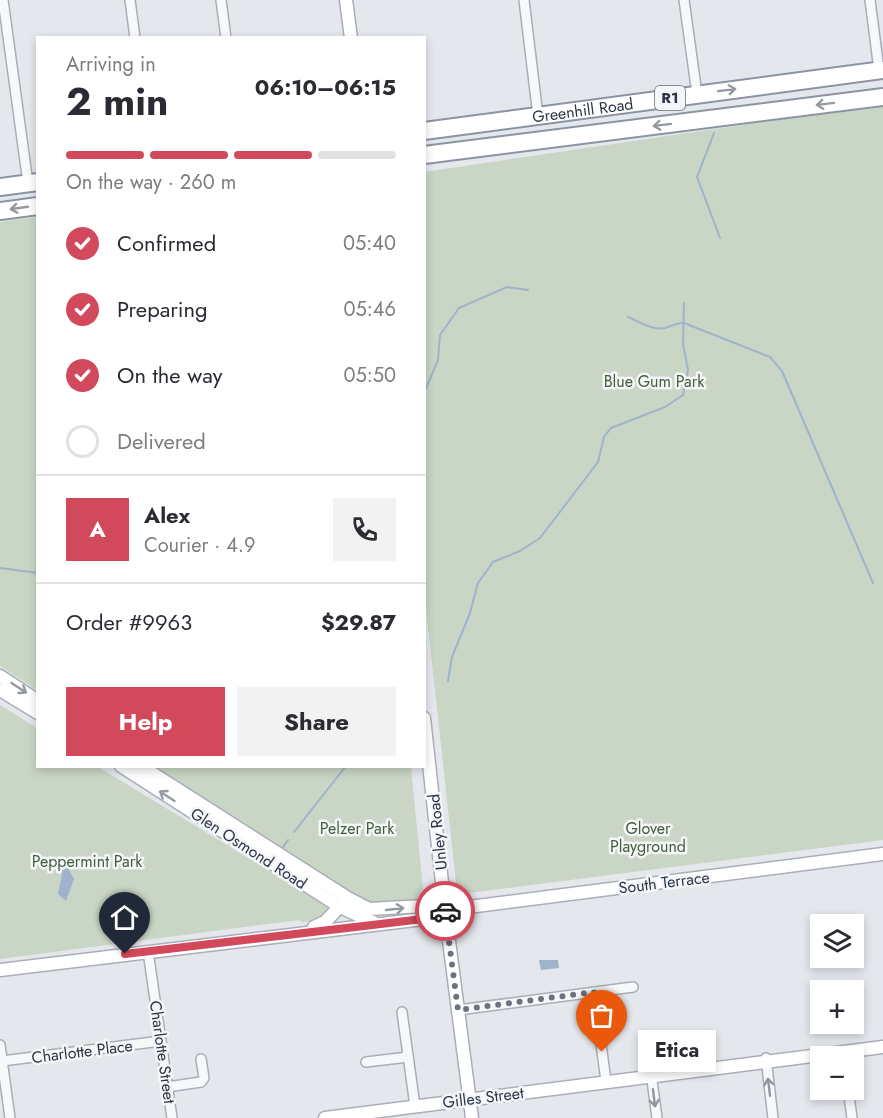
<!DOCTYPE html>
<meta charset="utf-8">
<style>
body{margin:0;font-family:Jost,sans-serif;background:#f2f2f3;color:#2b2b33;height:100vh;display:flex;flex-direction:column;font-size:22px;white-space:nowrap}
*{box-sizing:border-box;margin:0}
p{font-size:20px;color:#7c7c81}
.icon{flex:none;width:33px;height:33px;fill:none;stroke:currentColor;stroke-width:2;stroke-linecap:round;stroke-linejoin:round}
.map{position:relative;flex:1;overflow:hidden}
.sheet{position:absolute;left:36px;top:36px;width:390px;height:732px;display:flex;flex-direction:column;background:#fff;border-radius:0px;box-shadow:0 3px 9px #0003}
.sheet>*{flex:none}
.buttons{position:absolute;left:810px;top:914px;display:grid;gap:12px}
.buttons a{display:grid;place-items:center;width:54px;height:54px;border-radius:0px;background:#fff;box-shadow:0 3px 9px #0003;font-size:30px}
.pin{position:absolute;display:grid;place-items:center;width:51px;height:51px;color:#fff;margin:-62px -26px;border-radius:50% 50% 50% 0;rotate:-45deg;box-shadow:0 0 6px #0007}
.pin .icon{rotate:45deg}
.courier{position:absolute;display:grid;place-items:center;width:60px;height:60px;margin:-30px;border:4px solid #d1495b;border-radius:50%;background:#fff;color:#222;box-shadow:0 2px 8px #0007}
.bubble{position:absolute;height:42px;border-radius:0px;background:#fff;box-shadow:0 3px 9px #0003;font-size:20px;font-weight:700;line-height:42px;text-align:center}
.overview em{font-style:normal;font-weight:700}
.overview div{display:flex;flex-direction:column-reverse}
.overview{display:flex;align-items:center;justify-content:space-between;height:102px;padding:0 30px}
h1{font-size:39px;font-weight:700;line-height:45px}
.bar{display:grid;grid-template-columns:repeat(4,1fr);gap:9px 6px;align-content:center;height:72px;padding:0 30px}
.bar i{height:8px;border-radius:4px;background:#e1e1e2}
.bar .selected{background:#d1495b}
.bar p{grid-column:span 4}
.line{display:flex;align-items:center;gap:15px;padding:0 30px;border-top:2px solid #e1e1e2}
.line div{flex:1}
.round{display:grid;place-items:center;flex:none;width:63px;height:63px;border-radius:0px;background:#f2f2f3}
ol{padding:0 30px;list-style:none}
li{display:flex;align-items:center;gap:18px;height:66px}
li p{margin-inline-start:auto}
li .icon{padding:6px;border-radius:50%;background:#d1495b;color:#fff;stroke-width:4}
li:last-child{color:#7c7c81}
li i{width:33px;height:33px;border:3px solid #e1e1e2;border-radius:50%}
.action{display:flex;gap:12px;margin-top:auto;padding:12px 30px}
.action a{flex:1;height:69px;border-radius:0px;background:#d1495b;color:#fff;font-size:24px;font-weight:700;line-height:69px;text-align:center}
.action a+a{background:#f2f2f3;color:#2b2b33}
.map>svg:first-child{display:block}
.green{fill:#c9d6c5}
.water{fill:#9fb4cc}
.lines{fill:none;stroke-linecap:round;stroke-linejoin:round}
.stream{stroke:#9fb4cc;stroke-width:2}
.street-casing{stroke:#a9aeb7;stroke-width:12}
.secondary-casing{stroke:#a9aeb7;stroke-width:15}
.highway-casing{stroke:#8b94a3;stroke-width:20}
.street{stroke:#f7f8fa;stroke-width:9}
.secondary{stroke:#fff;stroke-width:12}
.highway{stroke:#fff;stroke-width:16}
.oneway{stroke:#959aa2}
.oneway2{stroke:#9196a0}
.done{stroke:#6c737f;stroke-width:6;stroke-dasharray:0 10.8}
.route{stroke:#d1495b;stroke-width:8}
.labels{text-anchor:middle;stroke-width:5;stroke-linejoin:round;paint-order:stroke}
.shield{fill:#f4f6f9;stroke:#676e7b;stroke-width:1.5}
.shield-label{font-size:15px;font-weight:bold;fill:#2b3445}
.street-label{font-size:16px;fill:#2b3445;stroke:#f4f6f9}
.park-label{font-size:16px;fill:#3f6138;stroke:#f4f6f9}
</style>
<div class="map">
<svg width="883" height="1118" viewBox="0 0 883 1118">
<rect width="100%" height="100%" fill="#e4e7ec"/>
<!-- green -->
<g class="green">
<polygon points="883,104 883,840 469,893 457,892 424,590 424,172"/>
<polygon points="37,217 38,217 37,690 0,666 0,222"/>
<polygon points="0,705 37,728 38,766 98,767 331,908 327,919 302,922 299,920 0,959"/>
<polygon points="153,767 411,767 423,889 416,899 376,904 348,895"/>
</g>
<!-- water -->
<g class="water">
<polygon points="67,866 74,879 66,901 58,894 62,875 60,870"/>
<polygon points="539,960 558,960 559,968 541,970"/>
</g>
<g class="lines">
<!-- stream -->
<g class="stream">
<polyline points="714,133 697,177 720,238"/>
<path d="M628 317C640 322 653 331 665 328 672 326 676 323 684 323L770 357 782 371 873 583"/>
<polyline points="424,393 438,360 440,335 459,308 507,287 528,290"/>
<polyline points="0,568 38,573"/>
<polyline points="448,681 452,657 470,613 478,583 493,562 520,551 540,538 598,462 604,437 611,428 665,407 683,395 688,370 683,344 684,303"/>
<polyline points="294,832 346,766"/>
<polyline points="283,847 288,840"/>
</g>
<defs>
<g id="street">
<polyline points="3,0 28,183"/>
<polyline points="130,0 135,38"/>
<polyline points="221,0 226,38"/>
<polyline points="524,0 538,116"/>
<polyline points="684,0 697,94"/>
<polyline points="870,0 879,70"/>
<polyline points="148,951 172,1118"/>
<polyline points="594,992 606,1081"/>
<polyline points="458,1010 633,987"/>
<polyline points="402,1012 415,1106"/>
<polyline points="0,1045 10,1118"/>
<polyline points="766,1058 773,1118"/>
<polyline points="2,1061 161,1041"/>
<polyline points="366,1062 408,1057"/>
<polyline points="651,1073 657,1118"/>
<polyline points="167,1087 201,1082 204,1078 201,1059"/>
<polyline points="848,1089 852,1118"/>
</g>
<g id="secondary">
<polyline points="346,0 351,38"/>
<polyline points="0,676 38,701"/>
<polyline points="0,690 38,713"/>
<polyline points="424,718 445,910 472,1118"/>
<polyline points="121,766 340,907 373,922"/>
<polyline points="141,766 348,898 369,909 424,906 444,910"/>
<polyline points="314,927 325,922 344,902"/>
<polyline points="0,970 423,919 445,910 883,854"/>
<polyline points="325,1118 883,1047"/>
</g>
<g id="highway">
<path id="s1" d="M424 131 883 70"/>
<polyline points="424,155 883,97"/>
<polyline points="0,187 38,182"/>
<polyline points="0,211 38,206"/>
</g>
</defs>
<!-- street casing -->
<use href="#street" class="street-casing"/>
<!-- secondary casing -->
<use href="#secondary" class="secondary-casing"/>
<!-- highway casing -->
<use href="#highway" class="highway-casing"/>
<!-- street -->
<use href="#street" class="street"/>
<!-- secondary -->
<use href="#secondary" class="secondary"/>
<!-- highway -->
<use href="#highway" class="highway"/>
</g>
<!-- one-way arrows -->
<defs><path id="oneway-shaft" d="M-6 0H5M1.5-3L5.5 0L1.5 3" fill="none" stroke-width="1.6" stroke-linecap="round" stroke-linejoin="round" transform="scale(1.5)"/></defs>
<g class="oneway">
<use href="#oneway-shaft" transform="translate(727 90) rotate(-7)"/>
<use href="#oneway-shaft" transform="translate(825 104) rotate(173)"/>
<use href="#oneway-shaft" transform="translate(662 125) rotate(173)"/>
<use href="#oneway-shaft" transform="translate(19 208) rotate(172)"/>
<use href="#oneway-shaft" transform="translate(19 688) rotate(33)"/>
<use href="#oneway-shaft" transform="translate(167 796) rotate(-147)"/>
<use href="#oneway-shaft" transform="translate(395 909) rotate(-6)"/>
</g>
<g class="oneway2">
<use href="#oneway-shaft" transform="translate(769 1087) rotate(-97)"/>
<use href="#oneway-shaft" transform="translate(654 1098) rotate(83)"/>
</g>
<g class="lines">
<!-- done -->
<polyline class="done" points="445,911 458,1010 594,992 602,1052"/>
<!-- route -->
<polyline class="route" points="125,954 423,919 445,911"/>
</g>
<g class="labels">
<!-- shield labels -->
<rect class="shield" x="655" y="86" width="30" height="24" rx="4.5"/>
<g class="shield-label">
<text x="670" y="103">R1</text>
</g>
<!-- street labels -->
<g class="street-label">
<text dy="6" stroke="none"><textPath href="#s1" startOffset="160">Greenhill Road</textPath></text>
<text transform="translate(437 832) rotate(-96)" y="6">Unley Road</text>
<text transform="translate(249 848) rotate(33)" y="6">Glen Osmond Road</text>
<text transform="translate(664 882) rotate(-7)" y="6">South Terrace</text>
<text transform="translate(82 1051) rotate(-7)" y="6">Charlotte Place</text>
<text transform="translate(163 1052) rotate(82)" y="6">Charlotte Street</text>
<text transform="translate(483 1097) rotate(-7)" y="6">Gilles Street</text>
</g>
<!-- park labels -->
<g class="park-label">
<text x="654" y="387">Blue Gum Park</text>
<text x="357" y="834">Pelzer Park</text>
<text x="648" y="834">Glover<tspan x="648" dy="18">Playground</tspan></text>
<text x="87" y="867">Peppermint Park</text>
</g>
</g>
</svg>
<div class="buttons">
<a><svg class="icon" aria-label="layers" viewBox="0 0 24 24"><path d="M12 4l9 5-9 5-9-5zM3 14l9 5 9-5"/></svg></a>
<a>+</a>
<a>−</a>
</div>
<div class="pin" style="left:602px;top:1052px;background:#ea580c"><svg class="icon" aria-label="bag" viewBox="0 0 24 24"><path d="M5 8h14l-1 12H6zM9 8a3 3 0 0 1 6 0"/></svg></div>
<div class="pin" style="left:125px;top:954px;background:#1f2937"><svg class="icon" aria-label="home" viewBox="0 0 24 24"><path d="M3 11l9-7 9 7M6 9v11h12V9"/></svg></div>
<div class="courier" style="left:445px;top:911px"><svg class="icon" aria-label="car" viewBox="0 0 24 24"><path d="M5 17H2v-5l4-1 3-4h7l3 4 3 1v5h-3M9 17h6M6 11h13"/><circle cx="7" cy="17" r="2"/><circle cx="17" cy="17" r="2"/></svg></div>
<div class="bubble" style="left:638px;top:1030px;width:78px">Etica</div>
<section class="sheet">
<div class="overview"><div><h1>2 min</h1><p>Arriving in</p></div><em>06:10–06:15</em></div>
<div class="bar"><i class="selected"></i><i class="selected"></i><i class="selected"></i><i></i><p>On the way · 260 m</p></div>
<ol>
<li><svg class="icon" aria-label="check" viewBox="0 0 24 24"><path d="M5 12l5 5 9-10"/></svg>Confirmed<p>05:40</p></li>
<li><svg class="icon" aria-label="check" viewBox="0 0 24 24"><path d="M5 12l5 5 9-10"/></svg>Preparing<p>05:46</p></li>
<li><svg class="icon" aria-label="check" viewBox="0 0 24 24"><path d="M5 12l5 5 9-10"/></svg>On the way<p>05:50</p></li>
<li><i></i>Delivered</li>
</ol>
<div class="line" style="height:108px"><b class="round" style="background:#d1495b;color:#fff">A</b><div><b>Alex</b><p>Courier · 4.9</p></div><a class="round"><svg class="icon" aria-label="phone" viewBox="0 0 24 24"><path d="M5 4h4l2 5-3 2q2 4 5 5l2-3 5 2v4C11 20 4 13 5 4z"/></svg></a></div>
<div class="line" style="height:78px"><div>Order #9963</div><b>$29.87</b></div>
<div class="action"><a>Help</a><a>Share</a></div>
</section>
</div>
